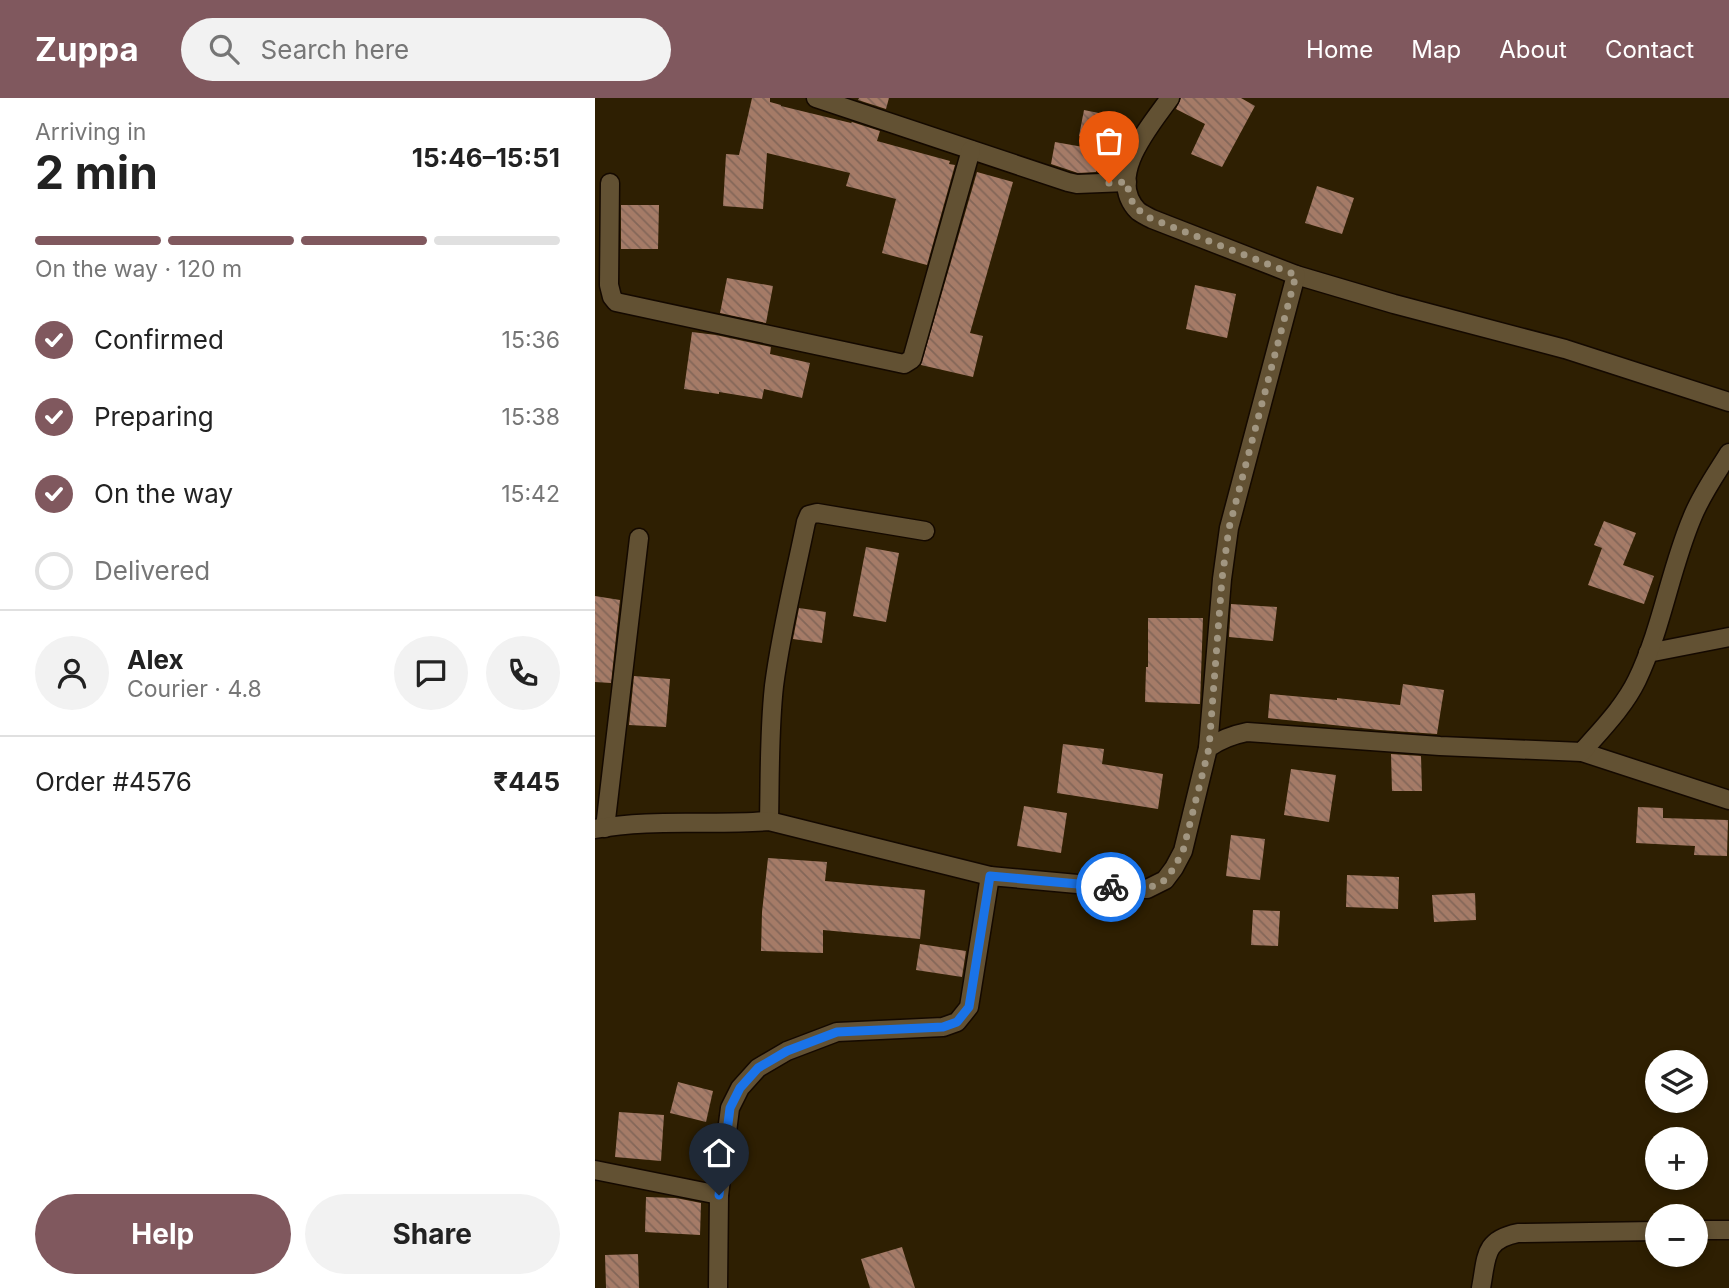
<!DOCTYPE html>
<meta charset="utf-8">
<style>
body{margin:0;font-family:Inter,sans-serif;background:#f2f2f2;color:#222;height:100vh;display:flex;flex-direction:column;font-size:26px;white-space:nowrap}
*{box-sizing:border-box;margin:0}
p{font-size:23px;color:#767676}
.icon{flex:none;width:38px;height:38px;fill:none;stroke:currentColor;stroke-width:2;stroke-linecap:round;stroke-linejoin:round}
.map{position:relative;flex:1;overflow:hidden}
.side{display:flex;flex-direction:column;background:#fff;width:595px}
.side>*{flex:none}
.fabs{position:absolute;left:1050px;top:952px;display:grid;gap:14px}
.fabs a{display:grid;place-items:center;width:63px;height:63px;border-radius:50%;background:#fff;box-shadow:0 4px 10px #0003;font-size:35px}
.pin{position:absolute;display:grid;place-items:center;width:60px;height:60px;color:#fff;margin:-72px -30px;border-radius:50% 50% 50% 0;rotate:-45deg;box-shadow:0 0 7px #0007}
.pin .icon{rotate:45deg}
.courier{position:absolute;display:grid;place-items:center;width:70px;height:70px;margin:-35px;border:5px solid #1a73e8;border-radius:50%;background:#fff;color:#222;box-shadow:0 2px 9px #0007}
.head em{font-style:normal;font-weight:700}
.head div{display:flex;flex-direction:column-reverse}
.head{display:flex;align-items:center;justify-content:space-between;height:119px;padding:0 35px}
h1{font-size:46px;font-weight:700;line-height:52px}
.bar{display:grid;grid-template-columns:repeat(4,1fr);gap:10px 7px;align-content:center;height:84px;padding:0 35px}
.bar i{height:9px;border-radius:5px;background:#e0e0e0}
.bar .on{background:#80585e}
.bar p{grid-column:span 4}
.line{display:flex;align-items:center;gap:18px;padding:0 35px;border-top:2px solid #e0e0e0}
.line div{flex:1}
.round{display:grid;place-items:center;flex:none;width:74px;height:74px;border-radius:37px;background:#f2f2f2}
ol{padding:0 35px;list-style:none}
li{display:flex;align-items:center;gap:21px;height:77px}
li p{margin-inline-start:auto}
li .icon{padding:7px;border-radius:50%;background:#80585e;color:#fff;stroke-width:4}
li:last-child{color:#767676}
li i{width:38px;height:38px;border:4px solid #e0e0e0;border-radius:50%}
.cta{display:flex;gap:14px;margin-top:auto;padding:14px 35px}
.cta a{flex:1;height:80px;border-radius:42px;background:#80585e;color:#fff;font-size:28px;font-weight:700;line-height:80px;text-align:center}
.cta a+a{background:#f2f2f2;color:#222}
header{display:flex;align-items:center;gap:42px;box-sizing:border-box;height:98px;padding:0 35px;background:#80585e;color:#fff}
header strong{font-size:33px}
nav{display:flex;gap:38px;margin-inline-start:auto;font-size:24px}
.search{width:490px;height:63px;background:#f2f2f2;display:flex;align-items:center;gap:18px;box-sizing:border-box;padding:0 24px;border-radius:38px;color:#767676;font-size:26px}
main{display:flex;flex:1;min-height:0}
.map>svg:first-child{display:block}
.building{fill:url(#building-back-hatch)}
.lines{fill:none;stroke-linecap:round;stroke-linejoin:round}
.street-casing{stroke:#140900;stroke-width:21}
.street{stroke:#625133;stroke-width:18}
.done{stroke:#a19681;stroke-width:7;stroke-dasharray:0 12.6}
.route{stroke:#1a73e8;stroke-width:9}
</style>
<header>
<strong>Zuppa</strong>
<div class="search"><svg class="icon" aria-label="search" viewBox="0 0 24 24"><circle cx="10" cy="10" r="6"/><path d="M15 15l6 6"/></svg>Search here</div>
<nav><a>Home</a><a>Map</a><a>About</a><a>Contact</a></nav>
</header>
<main>
<section class="side">
<div class="head"><div><h1>2 min</h1><p>Arriving in</p></div><em>15:46–15:51</em></div>
<div class="bar"><i class="on"></i><i class="on"></i><i class="on"></i><i></i><p>On the way · 120 m</p></div>
<ol>
<li><svg class="icon" aria-label="check" viewBox="0 0 24 24"><path d="M5 12l5 5 9-10"/></svg>Confirmed<p>15:36</p></li>
<li><svg class="icon" aria-label="check" viewBox="0 0 24 24"><path d="M5 12l5 5 9-10"/></svg>Preparing<p>15:38</p></li>
<li><svg class="icon" aria-label="check" viewBox="0 0 24 24"><path d="M5 12l5 5 9-10"/></svg>On the way<p>15:42</p></li>
<li><i></i>Delivered</li>
</ol>
<div class="line" style="height:126px"><a class="round"><svg class="icon" aria-label="person" viewBox="0 0 24 24"><circle cx="12" cy="8" r="4"/><path d="M4 21q1-7 8-7t8 7"/></svg></a><div><b>Alex</b><p>Courier · 4.8</p></div><a class="round"><svg class="icon" aria-label="chat" viewBox="0 0 24 24"><path d="M4 5h16v11H9l-5 4z"/></svg></a><a class="round"><svg class="icon" aria-label="phone" viewBox="0 0 24 24"><path d="M5 4h4l2 5-3 2q2 4 5 5l2-3 5 2v4C11 20 4 13 5 4z"/></svg></a></div>
<div class="line" style="height:91px"><div>Order #4576</div><b>₹445</b></div>
<div class="cta"><a>Help</a><a>Share</a></div>
</section>
<div class="map">
<svg width="1134" height="1190" viewBox="0 0 1134 1190">
<defs>
<pattern id="building-back-hatch" width="6" height="6" patternUnits="userSpaceOnUse" patternTransform="scale(1.75)"><rect width="6" height="6" fill="#a57b67"/><path d="M-1 5l2 2M0 0l6 6M5-1l2 2" fill="none" stroke="#836658"/></pattern>
</defs>
<rect width="100%" height="100%" fill="#2e1f02"/>
<!-- building -->
<g class="building">
<polygon points="157,0 175,0 175,4 186,7 186,8 256,25 257,24 285,33 282,43 355,63 354,66 360,67 332,167 287,155 301,101 251,88 255,75 172,55 168,111 128,108 131,56 144,57"/>
<polygon points="264,0 294,0 291,11 263,2"/>
<polygon points="586,0 646,0 660,8 627,69 596,56 610,26 581,11"/>
<polygon points="489,12 528,20 523,46 484,38"/>
<polygon points="460,44 505,52 501,74 483,75 456,66"/>
<polygon points="382,74 418,84 375,235 388,238 378,279 326,267"/>
<polygon points="722,88 759,100 747,136 710,125"/>
<polygon points="26,107 64,107 63,151 26,151"/>
<polygon points="132,180 178,188 171,225 125,215"/>
<polygon points="600,187 641,196 632,240 591,231"/>
<polygon points="97,234 121,237 176,249 175,256 215,265 207,300 169,291 167,301 124,294 124,296 89,291"/>
<polygon points="1009,423 1041,435 1028,467 1059,478 1049,506 993,487 1007,450 999,447"/>
<polygon points="271,449 304,455 291,524 258,518"/>
<polygon points="0,498 25,502 16,585 0,584"/>
<polygon points="636,506 682,509 678,543 634,539"/>
<polygon points="204,510 231,514 227,545 198,541"/>
<polygon points="553,520 608,520 605,606 550,604 551,569 553,569"/>
<polygon points="39,578 75,581 71,629 34,627"/>
<polygon points="808,586 849,592 842,636 785,632 673,620 675,596 742,602 742,600 805,607"/>
<polygon points="468,646 509,651 507,666 568,676 563,711 462,695"/>
<polygon points="796,656 826,658 827,693 797,693"/>
<polygon points="696,671 741,677 734,724 689,717"/>
<polygon points="429,708 472,715 466,755 422,748"/>
<polygon points="1043,709 1068,710 1068,720 1133,722 1132,758 1099,757 1100,748 1041,745"/>
<polygon points="636,737 670,741 665,782 631,778"/>
<polygon points="173,760 232,764 230,783 330,792 325,841 228,832 228,855 166,853 167,814"/>
<polygon points="752,777 804,779 803,811 751,809"/>
<polygon points="880,795 881,822 839,824 837,797"/>
<polygon points="658,812 685,813 683,848 656,847"/>
<polygon points="325,846 371,853 367,879 321,872"/>
<polygon points="83,984 118,993 111,1024 75,1015"/>
<polygon points="24,1014 69,1017 66,1063 20,1059"/>
<polygon points="51,1099 81,1100 106,1105 105,1137 50,1134"/>
<polygon points="307,1149 320,1190 275,1190 266,1161"/>
<polygon points="43,1156 44,1190 11,1190 10,1157"/>
</g>
<g class="lines">
<defs>
<g id="street">
<polyline points="221,0 473,84 482,86 532,84"/>
<path d="M575 0C555 28 510 79 543 113 547 116 553 119 557 121L701 177 799 206 970 251 1134 304"/>
<polyline points="15,85 14,187 17,199 21,204 309,266 317,261 376,52"/>
<polyline points="1053,555 1134,539"/>
<polyline points="613,650 627,481 634,430 701,177"/>
<polyline points="987,654 1134,702"/>
<path d="M174 723C175 679 174 633 179 588 186 533 200 478 211 424L214 417 222 415 330 433"/>
<polyline points="10,730 44,440"/>
<path d="M0 731C57 720 116 728 174 723L395 778"/>
<polyline points="0,1072 124,1097"/>
<polyline points="1101,1132 1134,1132"/>
<path d="M123 1190 124 1097 135 1010 145 990 163 970 192 953 242 934 348 929 362 924 374 909 395 778 537 791H552L570 782 579 770 588 753 613 650C626 641 637 637 652 634L845 648 987 654C1006 632 1029 609 1042 582 1067 530 1075 472 1097 420 1106 397 1121 376 1134 355"/>
<path d="M886 1190C892 1159 888 1142 923 1135L1062 1133"/>
</g>
</defs>
<!-- street casing -->
<use href="#street" class="street-casing"/>
<!-- street -->
<use href="#street" class="street"/>
</g>
<g class="lines">
<!-- done -->
<path class="done" d="M514 85 532 84C535 104 539 111 557 121L701 177 634 430 627 481 614 650 588 753 579 770 570 782 552 791 516 789"/>
<!-- route -->
<polyline class="route" points="124,1097 135,1010 145,990 163,970 192,953 242,934 348,929 362,924 374,909 395,778 516,789"/>
</g>
</svg>
<div class="fabs">
<a><svg class="icon" aria-label="layers" viewBox="0 0 24 24"><path d="M12 4l9 5-9 5-9-5zM3 14l9 5 9-5"/></svg></a>
<a>+</a>
<a>−</a>
</div>
<div class="pin" style="left:514px;top:85px;background:#ea580c"><svg class="icon" aria-label="bag" viewBox="0 0 24 24"><path d="M5 8h14l-1 12H6zM9 8a3 3 0 0 1 6 0"/></svg></div>
<div class="pin" style="left:124px;top:1097px;background:#1f2937"><svg class="icon" aria-label="home" viewBox="0 0 24 24"><path d="M3 11l9-7 9 7M6 9v11h12V9"/></svg></div>
<div class="courier" style="left:516px;top:789px"><svg class="icon" aria-label="bike" viewBox="0 0 24 24"><circle cx="6" cy="16" r="4"/><circle cx="18" cy="16" r="4"/><path d="M6 16l4-8h5l3 8M10 8l3 8H6M13 5h3"/></svg></div>
</div>
</main>
